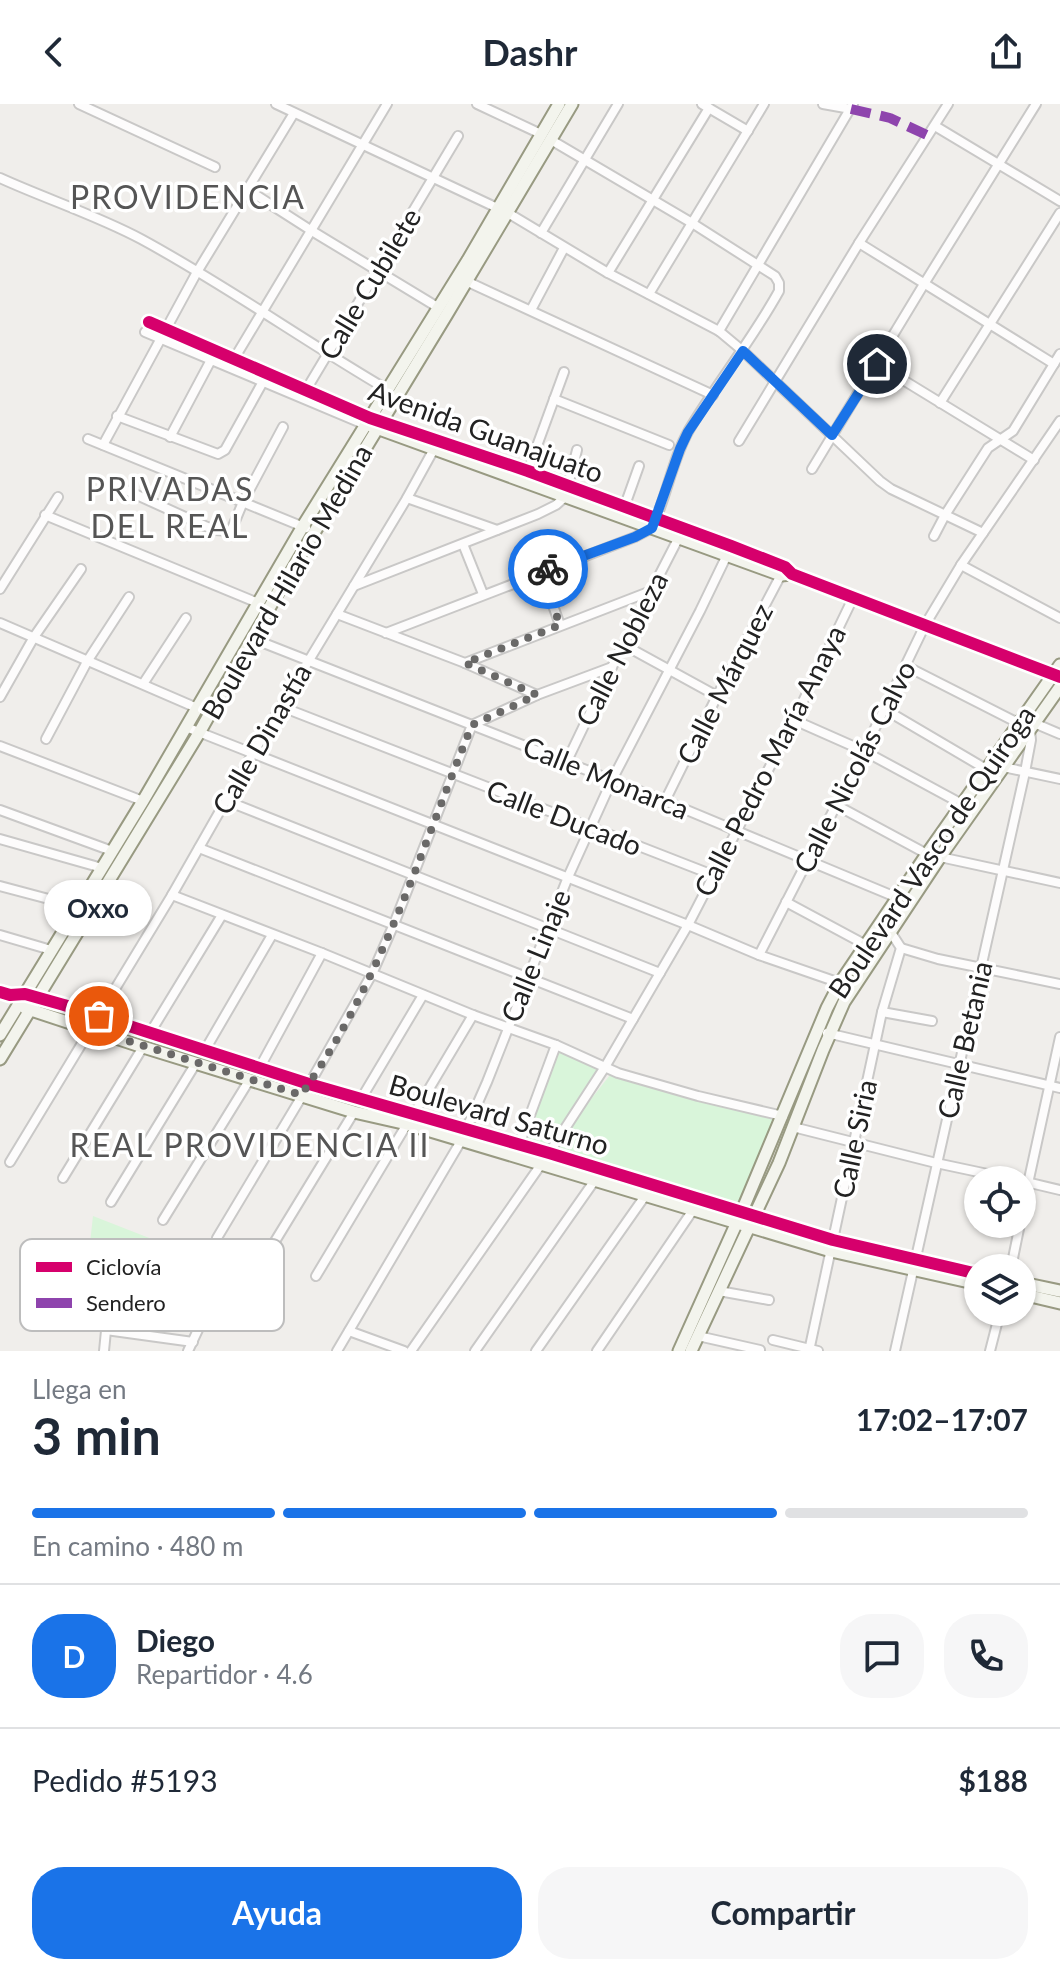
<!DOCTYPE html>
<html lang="es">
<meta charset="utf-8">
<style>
body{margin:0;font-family:Lato,sans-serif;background:#f6f6f7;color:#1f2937;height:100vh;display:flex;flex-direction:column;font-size:30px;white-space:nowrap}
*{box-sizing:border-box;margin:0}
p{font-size:26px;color:#747a83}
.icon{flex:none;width:44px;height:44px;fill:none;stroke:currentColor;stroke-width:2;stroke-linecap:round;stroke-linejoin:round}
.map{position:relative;height:1247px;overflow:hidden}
.sheet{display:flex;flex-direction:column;background:#fff;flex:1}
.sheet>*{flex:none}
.tools{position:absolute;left:964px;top:1062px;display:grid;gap:16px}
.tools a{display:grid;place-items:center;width:72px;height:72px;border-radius:50%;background:#fff;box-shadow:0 2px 6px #0004;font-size:40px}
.pin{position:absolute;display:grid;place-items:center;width:68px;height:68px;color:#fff;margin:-34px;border:4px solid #fff;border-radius:50%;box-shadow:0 2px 8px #0007}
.courier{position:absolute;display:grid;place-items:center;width:80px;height:80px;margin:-40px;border:6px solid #1a73e8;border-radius:50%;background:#fff;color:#222;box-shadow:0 2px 10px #0007}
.bubble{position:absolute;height:56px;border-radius:28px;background:#fff;box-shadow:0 2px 6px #0004;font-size:26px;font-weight:700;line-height:56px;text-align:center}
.headline em{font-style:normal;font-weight:700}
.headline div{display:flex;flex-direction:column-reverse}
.headline{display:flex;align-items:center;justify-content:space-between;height:136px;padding:0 32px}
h1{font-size:52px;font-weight:700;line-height:60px}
.bar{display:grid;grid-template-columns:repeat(4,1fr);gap:12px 8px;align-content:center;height:96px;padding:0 32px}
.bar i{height:10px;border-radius:6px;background:#e0e1e3}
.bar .on{background:#1a73e8}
.bar p{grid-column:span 4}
.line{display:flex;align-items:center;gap:20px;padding:0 32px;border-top:2px solid #e0e1e3}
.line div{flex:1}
.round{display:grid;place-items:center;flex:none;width:84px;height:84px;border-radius:32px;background:#f6f6f7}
.button{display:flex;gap:16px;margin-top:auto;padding:16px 32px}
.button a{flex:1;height:92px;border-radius:32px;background:#1a73e8;color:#fff;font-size:32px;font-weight:700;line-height:92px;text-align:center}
.button a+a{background:#f6f6f7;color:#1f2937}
header{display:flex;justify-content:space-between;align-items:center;height:104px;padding:0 32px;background:#fff;font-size:36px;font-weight:700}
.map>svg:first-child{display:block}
.park{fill:#d9f5da}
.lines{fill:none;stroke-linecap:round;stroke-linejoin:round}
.street-casing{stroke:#c9c8c7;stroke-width:12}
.secondary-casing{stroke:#989a82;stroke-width:15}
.street{stroke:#fdfcfc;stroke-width:8}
.secondary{stroke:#f3f4ed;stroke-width:11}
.quiet{stroke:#8e44ad;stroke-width:10;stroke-dasharray:20 10;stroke-linecap:butt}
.cycleway-casing{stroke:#fff;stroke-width:17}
.cycleway{stroke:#d6006c;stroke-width:12}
.done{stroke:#6a6968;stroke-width:8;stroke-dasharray:0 14.4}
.route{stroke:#1a73e8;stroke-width:10}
.labels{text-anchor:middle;stroke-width:7;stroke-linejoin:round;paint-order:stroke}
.street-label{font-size:28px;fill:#222;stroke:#fff}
.quarter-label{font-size:32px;letter-spacing:2px;fill:#555;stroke:#fff}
.key{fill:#fff;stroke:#bdbdbd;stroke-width:2}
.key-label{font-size:22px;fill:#222}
</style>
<header><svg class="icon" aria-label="back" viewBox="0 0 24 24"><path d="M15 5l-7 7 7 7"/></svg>Dashr<svg class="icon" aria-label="share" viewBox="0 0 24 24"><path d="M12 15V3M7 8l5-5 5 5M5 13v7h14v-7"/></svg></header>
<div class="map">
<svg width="1060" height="1247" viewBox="0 0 1060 1247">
<rect width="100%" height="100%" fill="#f0eeeb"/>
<!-- park -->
<g class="park">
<polygon points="556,941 605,963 558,1037 610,971 779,1014 738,1099 519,1041"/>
<path d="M93 1112 249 1173 240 1199C213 1185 217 1190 221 1162L89 1148Z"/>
</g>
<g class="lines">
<defs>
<g id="street">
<polyline points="79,0 215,63"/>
<polyline points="276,0 508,109 608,169 719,227 743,247 880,377 891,385 983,429"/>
<polyline points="477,0 541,30"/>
<polyline points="702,0 748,27"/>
<polyline points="823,0 851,5"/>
<polyline points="935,22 1060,97"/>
<path d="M0 74C46 95 96 111 141 135 226 181 304 237 388 286"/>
<polyline points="248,86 312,127 439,204"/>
<polyline points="541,129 618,0"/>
<polyline points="859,139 1054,260"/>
<polyline points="608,169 709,4"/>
<polyline points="466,177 713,291"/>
<polyline points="649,190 764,0"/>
<polyline points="531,206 564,144"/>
<polyline points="149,218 370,314"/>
<polyline points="719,227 853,0"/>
<polyline points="145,228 366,321"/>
<polyline points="234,255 387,0"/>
<polyline points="877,260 1034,356"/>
<polyline points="306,286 458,32"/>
<polyline points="554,295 669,341"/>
<polyline points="940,299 1060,109"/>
<polyline points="117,312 218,350 225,346 265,274"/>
<polyline points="170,333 211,256"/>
<polyline points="88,335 306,424"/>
<polyline points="739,337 859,139 948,0"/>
<polyline points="103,341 197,168 294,9"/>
<polyline points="812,365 924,180 1036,0"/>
<polyline points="526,372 564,268"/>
<polyline points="117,382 205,422 215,426 231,427 243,398 283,323"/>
<polyline points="407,394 497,426"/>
<polyline points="624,404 639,362"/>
<polyline points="45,411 258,499"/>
<polyline points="934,432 945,411 988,344 1013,327 1060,250"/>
<polyline points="463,440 483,490"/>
<polyline points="961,461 1060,514"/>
<polyline points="541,468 560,521"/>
<polyline points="354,482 538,410 556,401 565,393 577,346"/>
<polyline points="0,485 58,393"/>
<polyline points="337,510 465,559 537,591"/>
<polyline points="0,519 197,604"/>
<path d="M386 529 635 433 652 424C667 392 672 356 689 326 717 279 752 236 779 187V179L775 172 692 119 551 36"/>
<polyline points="251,534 665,697 898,794"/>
<polyline points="624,541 717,592"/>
<polyline points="465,559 651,487"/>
<polyline points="906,562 1018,619"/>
<polyline points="143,580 186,514"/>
<polyline points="0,593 34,533 81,465"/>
<polyline points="282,603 713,771"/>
<polyline points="884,605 986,665"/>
<polyline points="794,616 864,647 962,700"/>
<polyline points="1034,619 1060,630"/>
<polyline points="186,623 688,821 759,851 840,879"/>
<polyline points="46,635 88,556 129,493"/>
<polyline points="0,642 143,697"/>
<polyline points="567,657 612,563 679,433"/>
<polyline points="1003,663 1060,675"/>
<polyline points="227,697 660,869"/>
<polyline points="665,697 717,592 783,467"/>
<polyline points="836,701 927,750"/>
<polyline points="0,706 112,747"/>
<polyline points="0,735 102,764"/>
<polyline points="199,744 633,915"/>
<polyline points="940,753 1060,779"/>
<polyline points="0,782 60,798 80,801"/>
<polyline points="172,791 322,849 473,911 556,941 618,969 698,992 783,1012"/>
<polyline points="786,798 866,841"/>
<polyline points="0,831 51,846"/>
<polyline points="901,844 938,855 1060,880"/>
<polyline points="759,851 864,647 925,521 961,461 1060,317"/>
<polyline points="882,908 932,917"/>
<polyline points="150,929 222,811"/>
<polyline points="827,929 1060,984"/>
<polyline points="205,946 272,831"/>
<polyline points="260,963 322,849"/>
<polyline points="361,995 423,891"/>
<polyline points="414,1010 473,911"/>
<polyline points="793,1023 936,1059 1016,1076"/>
<polyline points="519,1041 556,941"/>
<polyline points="10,1058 172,791 253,649 407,394 434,345"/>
<polyline points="63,1074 143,943"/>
<polyline points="1022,1077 1060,1086"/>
<polyline points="111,1098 196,959"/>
<polyline points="1022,1107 1060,933"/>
<polyline points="163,1116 250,975"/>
<polyline points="217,1134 314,972 372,870 394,820 472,621 537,591 612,563"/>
<polyline points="266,1152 354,1008"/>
<polyline points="1011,1164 1020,1120"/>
<polyline points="316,1172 407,1020"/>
<polyline points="111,1176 114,1151"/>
<polyline points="719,1187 769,1196"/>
<polyline points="106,1226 193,1238"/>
<polyline points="349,1227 404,1247"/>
<polyline points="698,1232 760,1246"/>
<polyline points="773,1236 818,1247"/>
<polyline points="104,1247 111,1176 199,1182 210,1188 212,1196 188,1247"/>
<polyline points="337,1247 461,1037 487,978 568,773 612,676 700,507 727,451"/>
<polyline points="411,1247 549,1049 605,963 688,821 794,616 853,494"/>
<polyline points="475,1247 595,1076"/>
<polyline points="536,1247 645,1092"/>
<polyline points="597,1247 693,1106"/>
<polyline points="809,1247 882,908 901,844 890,827"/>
<polyline points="895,1247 1025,668 1031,636 1030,625"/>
<polyline points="990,1247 1000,1208"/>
</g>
<g id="secondary">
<polyline points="374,315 528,367 731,442 785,463 792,470 1057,572"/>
<polyline points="371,322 781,471 792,470"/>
<polyline points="0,888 10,891 25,890 64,901 309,980 549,1049 833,1136 978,1170"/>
<polyline points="25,904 143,943 354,1008 407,1020 831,1147 978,1180"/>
<polyline points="0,931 143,697 303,422 468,156 559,0"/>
<polyline points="0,955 199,629 281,483 447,210 572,0"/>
<polyline points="1022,1179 1060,1187"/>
<polyline points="1022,1190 1060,1199"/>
<polyline points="679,1247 742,1107 827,904 840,879 927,750 1060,561"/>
<polyline points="691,1247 779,1059 823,946 844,898 940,753 1060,583"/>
</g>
</defs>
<!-- street casing -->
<use href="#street" class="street-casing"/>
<!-- secondary casing -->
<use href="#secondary" class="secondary-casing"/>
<!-- street -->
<use href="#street" class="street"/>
<!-- secondary -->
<use href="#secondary" class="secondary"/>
<!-- quiet -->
<polyline class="quiet" points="851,5 890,14 929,32"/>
<defs>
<g id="cycleway">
<polyline points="149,218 370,314 528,367 731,442 785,463 792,470 1060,573"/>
<polyline points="0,888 10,891 25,890 64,901 309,980 549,1049 833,1136 978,1170"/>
</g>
</defs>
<!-- cycleway casing -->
<use href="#cycleway" class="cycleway-casing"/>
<!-- cycleway -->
<use href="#cycleway" class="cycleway"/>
</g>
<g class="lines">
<!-- done -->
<path class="done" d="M99 912 90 925 301 991C381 879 421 746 472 621L537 591 465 559 560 521 541 468 548 465"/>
<!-- route -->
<polyline class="route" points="548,465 635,433 652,424 680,345 688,328 743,247 832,331 877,260"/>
</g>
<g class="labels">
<!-- street labels -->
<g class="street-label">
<text transform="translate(370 180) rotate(-59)" y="10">Calle Cubilete</text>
<text transform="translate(486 328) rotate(20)" y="10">Avenida Guanajuato</text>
<text transform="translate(287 478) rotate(-60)" y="10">Boulevard Hilario Medina</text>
<text transform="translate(622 545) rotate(-63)" y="10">Calle Nobleza</text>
<text transform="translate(725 580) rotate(-63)" y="10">Calle Márquez</text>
<text transform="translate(262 635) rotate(-60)" y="10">Calle Dinastía</text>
<text transform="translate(770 657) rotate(-63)" y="10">Calle Pedro María Anaya</text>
<text transform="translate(855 663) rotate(-63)" y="10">Calle Nicolás Calvo</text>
<text transform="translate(606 674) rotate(22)" y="10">Calle Monarca</text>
<text transform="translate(564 714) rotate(21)" y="10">Calle Ducado</text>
<text transform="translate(932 748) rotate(-56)" y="10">Boulevard Vasco de Quiroga</text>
<text transform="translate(536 852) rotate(-68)" y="10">Calle Linaje</text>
<text transform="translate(965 936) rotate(-77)" y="10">Calle Betania</text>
<text transform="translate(499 1011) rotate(16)" y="10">Boulevard Saturno</text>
<text transform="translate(855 1035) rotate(-78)" y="10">Calle Siria</text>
</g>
<!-- quarter labels -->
<g class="quarter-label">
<text x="188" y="105">PROVIDENCIA</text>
<text x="170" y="397">PRIVADAS<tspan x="170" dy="37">DEL REAL</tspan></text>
<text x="250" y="1053">REAL PROVIDENCIA II</text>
</g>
</g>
<!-- legend -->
<rect x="20" y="1135" width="264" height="92" rx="12" class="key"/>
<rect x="36" y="1158" width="36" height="10" fill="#d6006c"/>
<rect x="36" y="1194" width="36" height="10" fill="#8e44ad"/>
<g class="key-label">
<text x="86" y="1171">Ciclovía</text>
<text x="86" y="1207">Sendero</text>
</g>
</svg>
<div class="tools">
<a><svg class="icon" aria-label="locate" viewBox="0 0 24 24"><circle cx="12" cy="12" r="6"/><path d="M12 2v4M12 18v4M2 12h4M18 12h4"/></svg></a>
<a><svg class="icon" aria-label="layers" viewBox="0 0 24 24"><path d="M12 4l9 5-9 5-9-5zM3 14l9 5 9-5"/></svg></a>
</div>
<div class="pin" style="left:99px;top:912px;background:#ea580c"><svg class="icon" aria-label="bag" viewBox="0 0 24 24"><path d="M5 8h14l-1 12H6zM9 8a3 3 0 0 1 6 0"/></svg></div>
<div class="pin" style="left:877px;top:260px;background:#1f2937"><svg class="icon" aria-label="home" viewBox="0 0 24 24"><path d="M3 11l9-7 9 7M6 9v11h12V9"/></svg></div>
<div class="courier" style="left:548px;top:465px"><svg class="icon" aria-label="bike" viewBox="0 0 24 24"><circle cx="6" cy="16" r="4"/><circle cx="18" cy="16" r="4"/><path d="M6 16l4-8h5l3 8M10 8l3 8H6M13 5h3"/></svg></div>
<div class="bubble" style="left:44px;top:776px;width:108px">Oxxo</div>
</div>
<section class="sheet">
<div class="headline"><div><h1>3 min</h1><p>Llega en</p></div><em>17:02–17:07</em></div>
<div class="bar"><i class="on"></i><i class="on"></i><i class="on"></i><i></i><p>En camino · 480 m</p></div>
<div class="line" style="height:144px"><b class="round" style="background:#1a73e8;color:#fff">D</b><div><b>Diego</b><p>Repartidor · 4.6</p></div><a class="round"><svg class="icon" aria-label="chat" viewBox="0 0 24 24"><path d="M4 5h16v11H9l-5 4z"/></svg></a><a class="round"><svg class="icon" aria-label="phone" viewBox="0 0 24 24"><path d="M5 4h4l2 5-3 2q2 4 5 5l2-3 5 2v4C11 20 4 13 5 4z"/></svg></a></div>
<div class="line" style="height:104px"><div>Pedido #5193</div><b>$188</b></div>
<div class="button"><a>Ayuda</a><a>Compartir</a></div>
</section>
